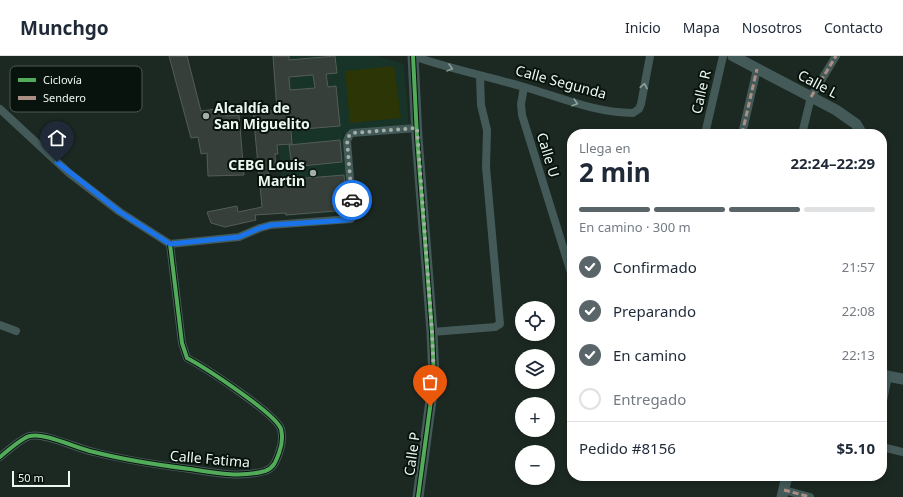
<!DOCTYPE html>
<html lang="es">
<meta charset="utf-8">
<style>
body{margin:0;font-family:"Noto Sans",sans-serif;background:#f6f6f7;color:#1f2937;height:100vh;display:flex;flex-direction:column;font-size:15px;white-space:nowrap}
*{box-sizing:border-box;margin:0}
p{font-size:13px;color:#747a83}
.icon{flex:none;width:22px;height:22px;fill:none;stroke:currentColor;stroke-width:2;stroke-linecap:round;stroke-linejoin:round}
.map{position:relative;flex:1;overflow:hidden}
.panel{position:absolute;left:567px;top:73px;width:320px;height:352px;display:flex;flex-direction:column;background:#fff;border-radius:16px;box-shadow:0 2px 6px #0003}
.panel>*{flex:none}
.controls{position:absolute;left:515px;top:245px;display:grid;gap:8px}
.controls a{display:grid;place-items:center;width:40px;height:40px;border-radius:50%;background:#fff;box-shadow:0 2px 6px #0003;font-size:20px}
.scale{position:absolute;left:12px;bottom:10px;width:58px;box-sizing:border-box;padding-left:4px;border:2px solid #eaf8f0;border-top:0;font-size:11px;line-height:14px;white-space:nowrap;color:#eaf8f0;-webkit-text-stroke:3px #09130e;paint-order:stroke}
.pin{position:absolute;display:grid;place-items:center;width:34px;height:34px;color:#fff;margin:-41px -17px;border-radius:50% 50% 50% 0;rotate:-45deg;box-shadow:0 0 4px #0007}
.pin .icon{rotate:45deg}
.courier{position:absolute;display:grid;place-items:center;width:40px;height:40px;margin:-20px;border:3px solid #1a73e8;border-radius:50%;background:#fff;color:#222;box-shadow:0 1px 5px #0007}
.summary em{font-style:normal;font-weight:700}
.summary div{display:flex;flex-direction:column-reverse}
.summary{display:flex;align-items:center;justify-content:space-between;height:68px;padding:0 12px}
h1{font-size:26px;font-weight:700;line-height:30px}
.bar{display:grid;grid-template-columns:repeat(4,1fr);gap:6px 4px;align-content:center;height:48px;padding:0 12px}
.bar i{height:5px;border-radius:3px;background:#e0e1e3}
.bar .selected{background:#5a656a}
.bar p{grid-column:span 4}
.line{display:flex;align-items:center;gap:10px;padding:0 12px;border-top:1px solid #e0e1e3}
.line div{flex:1}
ol{padding:0 12px;list-style:none}
li{display:flex;align-items:center;gap:12px;height:44px}
li p{margin-inline-start:auto}
li .icon{padding:4px;border-radius:50%;background:#5a656a;color:#fff;stroke-width:4}
li:last-child{color:#747a83}
li i{width:22px;height:22px;border:2px solid #e0e1e3;border-radius:50%}
header{display:flex;align-items:center;gap:24px;box-sizing:border-box;height:56px;padding:0 20px;background:#fff;border-bottom:1px solid #e0e1e3}
header strong{font-size:19px}
nav{display:flex;gap:22px;margin-inline-start:auto;font-size:14px}
.map>svg:first-child{display:block}
.built{fill:#183327}
.green{fill:#2c3505}
.building{fill:#363f39;stroke:#545d56;fill-rule:evenodd}
.lines{fill:none;stroke-linecap:round;stroke-linejoin:round}
.minor{stroke:#435a58;stroke-width:8}
.tertiary{stroke:#435a58;stroke-width:11}
.quiet{stroke:#ac8f84;stroke-width:3;stroke-dasharray:6 3;stroke-linecap:butt}
.cycleway-casing{stroke:#09130e;stroke-width:6}
.cycleway{stroke:#51ab58;stroke-width:4}
.oneway{stroke:#8ea19c}
.done{stroke:#a2afa8;stroke-width:4;stroke-dasharray:0 7.2}
.route{stroke:#1a73e8;stroke-width:5}
.poi-dot{fill:#a2afa8;stroke:#09130e;stroke-width:1.5}
.labels{text-anchor:middle;stroke-width:4;stroke-linejoin:round;paint-order:stroke}
.street-label{font-size:14px;fill:#eaf8f0;stroke:#09130e}
.poi-label{font-size:14px;font-weight:bold;fill:#eaf8f0;stroke:#09130e;text-anchor:start}
.key{fill:#09130e;stroke:#4c5852;stroke-width:1}
.key-label{font-size:11px;fill:#eaf8f0}
</style>
<header>
<strong>Munchgo</strong>
<nav><a>Inicio</a><a>Mapa</a><a>Nosotros</a><a>Contacto</a></nav>
</header>
<div class="map">
<svg width="903" height="441" viewBox="0 0 903 441">
<rect width="100%" height="100%" fill="#1c2822"/>
<!-- built -->
<polygon class="built" points="272,0 377,0 404,8 409,71 343,78 349,156 284,160"/>
<!-- green -->
<polygon class="green" points="394,10 401,62 350,67 345,15"/>
<!-- building -->
<g class="building">
<polygon points="169,0 187,0 201,55 224,52 226,60 239,59 244,119 208,120 207,97 201,98 198,81 191,82"/>
<path d="M273 0H289V4L335 0 337 17 326 18 328 31 336 30 340 70 291 74 292 88 277 89 278 98H275L276 113 268 114 269 125 344 119 347 154 286 159V157L255 159 256 164 225 171 211 167 207 156 237 150 238 156 262 151 253 56 277 54ZM313 19 315 32 290 34 289 21Z"/>
<polygon points="340,84 342,106 292,111 289,89"/>
</g>
<g class="lines">
<!-- minor -->
<g class="minor">
<path d="M413 0C450 13 487 20 524 31 560 41 595 57 633 57L639 53 641 48 650 0"/>
<polyline points="524,31 521,48 522,59 572,220"/>
<polyline points="0,53 69,117 120,156 170,188"/>
<polyline points="705,78 723,0"/>
<polyline points="742,78 757,13"/>
<polyline points="802,78 811,41 836,0"/>
<polyline points="170,188 239,181 260,172 271,169 351,163 353,160 347,85 349,80 352,77 417,72"/>
<polyline points="0,269 16,275"/>
<polyline points="432,276 495,271 500,268 486,111 487,74 481,49 480,20"/>
<polyline points="882,350 888,320"/>
<polyline points="882,391 903,396"/>
<path d="M0 401C6 396 23 381 30 380 44 376 78 393 94 396 125 404 158 409 190 413 215 417 241 422 265 415 274 412 276 405 279 397 282 389 283 381 281 373 275 357 204 311 187 302L182 287 170 188"/>
<polyline points="784,434 810,441"/>
</g>
<!-- tertiary -->
<g class="tertiary">
<polyline points="413,0 417,81 432,276 434,322 418,441"/>
<polyline points="733,0 836,54 856,68 862,78"/>
<polyline points="882,319 903,323"/>
<polyline points="782,441 787,420"/>
</g>
<!-- quiet -->
<g class="quiet">
<polyline points="811,41 836,0"/>
<polyline points="742,78 757,13"/>
<polyline points="784,434 810,441"/>
</g>
<defs>
<g id="cycleway">
<polyline points="413,0 417,81 432,276 434,322 418,441"/>
<path d="M0 401C6 396 23 381 30 380 44 376 78 393 94 396 125 404 158 409 190 413 215 417 241 422 265 415 274 412 276 405 279 397 282 389 283 381 281 373 275 357 204 311 187 302L182 287 170 188"/>
</g>
</defs>
<!-- cycleway casing -->
<use href="#cycleway" class="cycleway-casing"/>
<!-- cycleway -->
<use href="#cycleway" class="cycleway"/>
</g>
<!-- one-way arrows -->
<defs><path id="oneway-chevron" d="M-2-3.5L2.5 0L-2 3.5" fill="none" stroke-width="1.6" stroke-linecap="round" stroke-linejoin="round"/></defs>
<g class="oneway">
<use href="#oneway-chevron" transform="translate(450 12) rotate(15)"/>
<use href="#oneway-chevron" transform="translate(644 30) rotate(-79)"/>
<use href="#oneway-chevron" transform="translate(575 47) rotate(17)"/>
</g>
<g class="lines">
<!-- done -->
<polyline class="done" points="352,144 347,84 349,80 352,77 417,72 432,276 434,322 430,350"/>
<!-- route -->
<polyline class="route" points="57,106 120,156 170,188 239,181 260,172 271,169 347,164 351,163 353,160 352,144"/>
</g>
<!-- markers -->
<g class="poi-dot">
<circle cx="206" cy="60" r="4"/>
<circle cx="313" cy="117" r="4"/>
</g>
<g class="labels">
<!-- street labels -->
<g class="street-label">
<text transform="translate(561 26) rotate(15)" y="5">Calle Segunda</text>
<text transform="translate(818 28) rotate(28)" y="5">Calle L</text>
<text transform="translate(701 36) rotate(-77)" y="5">Calle R</text>
<text transform="translate(548 99) rotate(73)" y="5">Calle U</text>
<text transform="translate(412 398) rotate(-82)" y="5">Calle P</text>
<text transform="translate(210 403) rotate(5)" y="5">Calle Fatima</text>
</g>
<!-- poi labels -->
<g class="poi-label">
<text x="214" y="57">Alcaldía de<tspan x="214" dy="16">San Miguelito</tspan></text>
<text x="305" y="114" text-anchor="end">CEBG Louis<tspan x="305" dy="16">Martin</tspan></text>
</g>
</g>
<!-- legend -->
<rect x="10" y="10" width="132" height="46" rx="6" class="key"/>
<rect x="18" y="22" width="18" height="4" fill="#51ab58"/>
<rect x="18" y="40" width="18" height="4" fill="#ac8f84"/>
<g class="key-label">
<text x="43" y="28">Ciclovía</text>
<text x="43" y="46">Sendero</text>
</g>
</svg>
<div class="controls">
<a><svg class="icon" aria-label="locate" viewBox="0 0 24 24"><circle cx="12" cy="12" r="6"/><path d="M12 2v4M12 18v4M2 12h4M18 12h4"/></svg></a>
<a><svg class="icon" aria-label="layers" viewBox="0 0 24 24"><path d="M12 4l9 5-9 5-9-5zM3 14l9 5 9-5"/></svg></a>
<a>+</a>
<a>−</a>
</div>
<div class="scale">50 m</div>
<div class="pin" style="left:430px;top:350px;background:#ea580c"><svg class="icon" aria-label="bag" viewBox="0 0 24 24"><path d="M5 8h14l-1 12H6zM9 8a3 3 0 0 1 6 0"/></svg></div>
<div class="pin" style="left:57px;top:106px;background:#1f2937"><svg class="icon" aria-label="home" viewBox="0 0 24 24"><path d="M3 11l9-7 9 7M6 9v11h12V9"/></svg></div>
<div class="courier" style="left:352px;top:144px"><svg class="icon" aria-label="car" viewBox="0 0 24 24"><path d="M5 17H2v-5l4-1 3-4h7l3 4 3 1v5h-3M9 17h6M6 11h13"/><circle cx="7" cy="17" r="2"/><circle cx="17" cy="17" r="2"/></svg></div>
<section class="panel">
<div class="summary"><div><h1>2 min</h1><p>Llega en</p></div><em>22:24–22:29</em></div>
<div class="bar"><i class="selected"></i><i class="selected"></i><i class="selected"></i><i></i><p>En camino · 300 m</p></div>
<ol>
<li><svg class="icon" aria-label="check" viewBox="0 0 24 24"><path d="M5 12l5 5 9-10"/></svg>Confirmado<p>21:57</p></li>
<li><svg class="icon" aria-label="check" viewBox="0 0 24 24"><path d="M5 12l5 5 9-10"/></svg>Preparando<p>22:08</p></li>
<li><svg class="icon" aria-label="check" viewBox="0 0 24 24"><path d="M5 12l5 5 9-10"/></svg>En camino<p>22:13</p></li>
<li><i></i>Entregado</li>
</ol>
<div class="line" style="height:52px"><div>Pedido #8156</div><b>$5.10</b></div>
</section>
</div>
